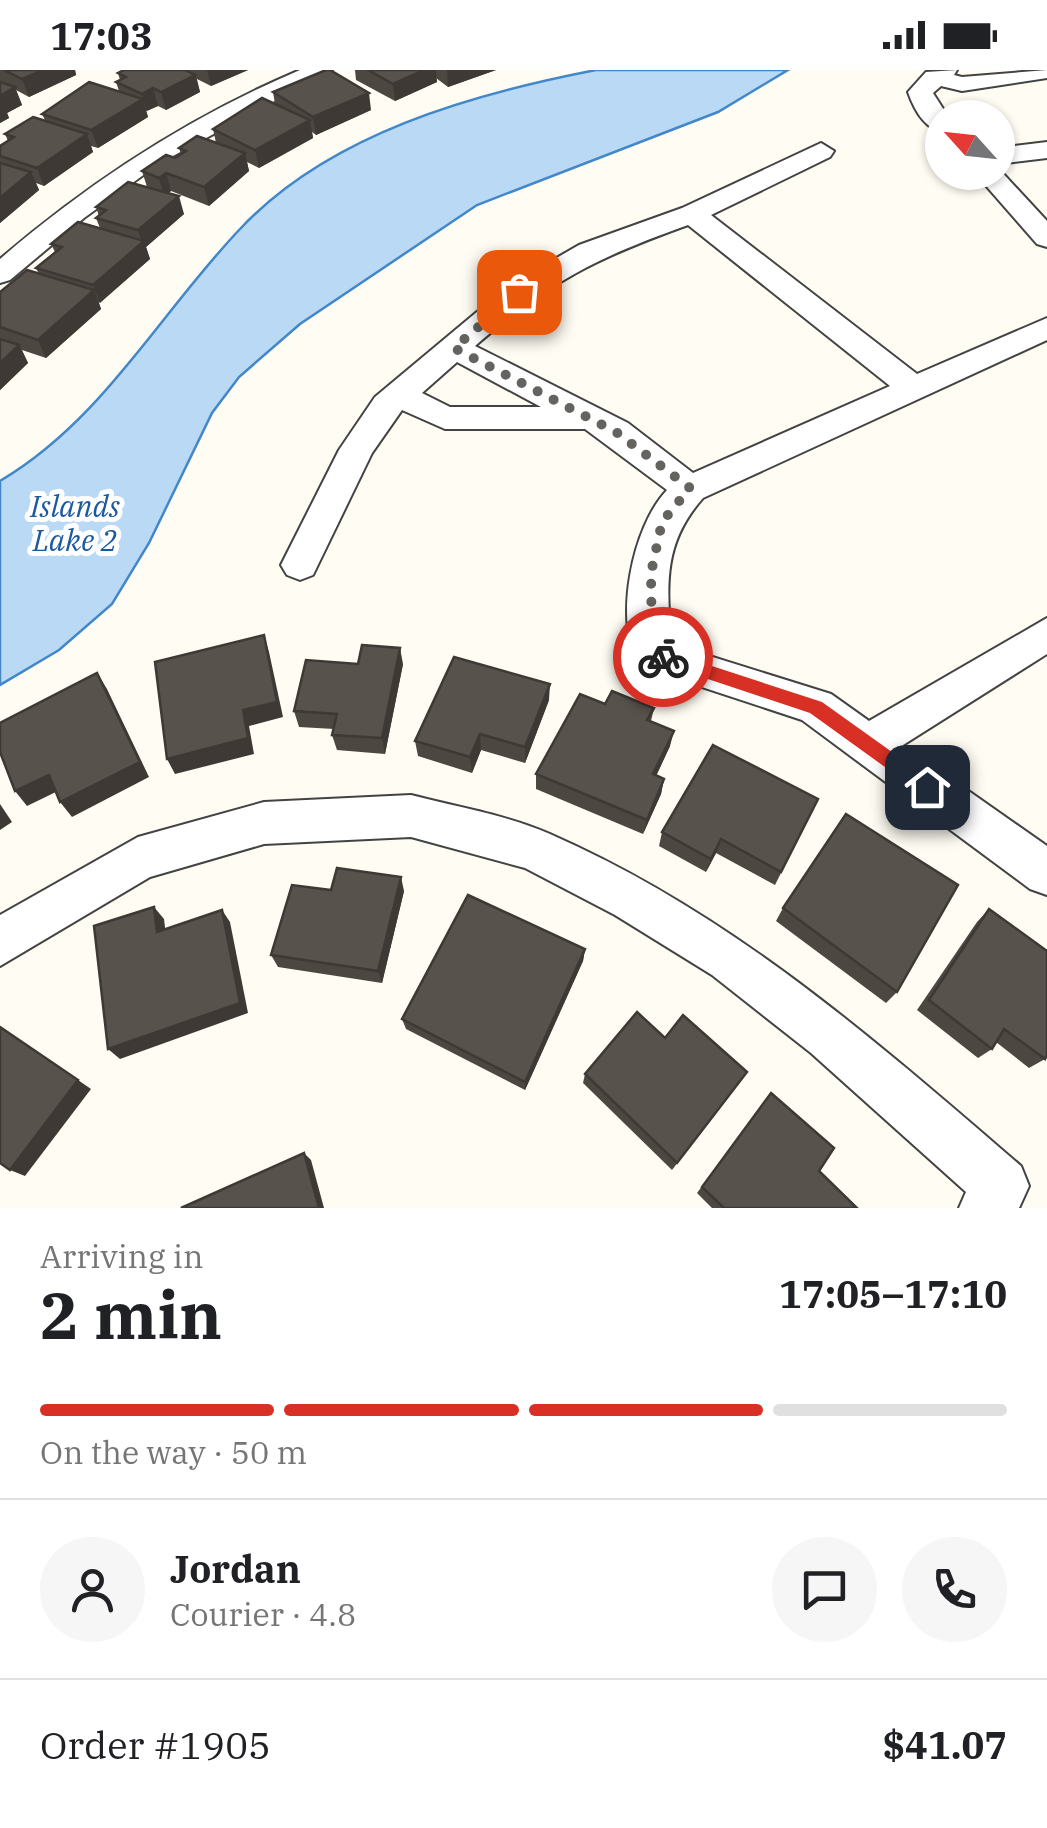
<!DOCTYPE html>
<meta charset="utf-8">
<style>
body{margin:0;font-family:"IBM Plex Serif",serif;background:#f6f6f6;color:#202124;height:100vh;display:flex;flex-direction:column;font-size:38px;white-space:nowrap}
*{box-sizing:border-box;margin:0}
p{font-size:32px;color:#757577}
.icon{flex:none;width:55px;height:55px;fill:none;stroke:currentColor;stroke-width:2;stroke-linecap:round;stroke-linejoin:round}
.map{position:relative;height:1138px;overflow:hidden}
.side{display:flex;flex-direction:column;background:#fff;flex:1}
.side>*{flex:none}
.needle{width:65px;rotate:297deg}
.buttons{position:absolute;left:925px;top:30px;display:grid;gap:20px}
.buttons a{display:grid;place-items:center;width:90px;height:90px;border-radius:50%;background:#fff;box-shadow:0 2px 8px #0004;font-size:50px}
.pin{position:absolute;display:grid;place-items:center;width:85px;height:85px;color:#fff;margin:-42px;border-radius:20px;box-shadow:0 5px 15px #0006}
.courier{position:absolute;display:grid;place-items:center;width:100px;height:100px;margin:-50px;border:8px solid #d93025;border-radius:50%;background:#fff;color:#222;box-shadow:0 2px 12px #0007}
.overview em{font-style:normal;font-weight:700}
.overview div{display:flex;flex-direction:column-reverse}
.overview{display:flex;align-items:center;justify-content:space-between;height:170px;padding:0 40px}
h1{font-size:65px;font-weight:700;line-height:75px}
.bar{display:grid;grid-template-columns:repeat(4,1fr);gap:15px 10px;align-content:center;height:120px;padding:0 40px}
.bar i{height:12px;border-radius:8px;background:#e0e0e0}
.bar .on{background:#d93025}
.bar p{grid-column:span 4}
.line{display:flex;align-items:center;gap:25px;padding:0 40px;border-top:2px solid #e0e0e0}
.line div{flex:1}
.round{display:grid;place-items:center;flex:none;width:105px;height:105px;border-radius:52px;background:#f6f6f6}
.status{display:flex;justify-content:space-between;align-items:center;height:70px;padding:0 50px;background:#fff;direction:ltr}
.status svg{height:28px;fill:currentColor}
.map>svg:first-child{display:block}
.water{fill:#b9d9f5;stroke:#4287ca;stroke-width:2.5}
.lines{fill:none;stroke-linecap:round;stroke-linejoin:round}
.street-casing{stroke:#434343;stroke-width:4}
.street{fill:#fff;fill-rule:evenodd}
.wall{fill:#4c4741}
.shaded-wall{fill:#3e3935}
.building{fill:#58524c;stroke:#3e3935;stroke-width:2.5}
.route{fill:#d93025}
.done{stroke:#64635f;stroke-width:10;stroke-dasharray:0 18}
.labels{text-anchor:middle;stroke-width:10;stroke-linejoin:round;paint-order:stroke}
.water-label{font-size:30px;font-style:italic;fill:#1b59a0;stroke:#fff}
</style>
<div class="status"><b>17:03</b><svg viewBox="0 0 49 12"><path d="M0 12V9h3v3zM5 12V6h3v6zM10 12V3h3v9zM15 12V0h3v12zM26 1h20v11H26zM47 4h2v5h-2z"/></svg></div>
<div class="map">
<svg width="1047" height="1138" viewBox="0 0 1047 1138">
<rect width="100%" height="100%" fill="#fffdf3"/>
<!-- water -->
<path class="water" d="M596 0H788L718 42 477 135 300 254 239 307 212 343 149 473 112 534 59 580 0 615V411C103 350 159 244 240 159 329 64 472 24 596 0Z"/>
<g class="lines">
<defs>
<g id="street">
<path d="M300 0H332L160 93 84 148 10 210 0 213V189C91 111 189 47 300 0Z"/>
<path d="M957 0 954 5 962 7 1047 0V8L962 21 941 16 933 23 949 48H942V62C924 58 914 39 908 22L926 2Z"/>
<polygon points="1047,72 1047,88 998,94 998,78"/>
<path d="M821 73 834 81 830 87 711 145 917 304 1047 248V270L703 428C662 474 667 516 671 574L831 624 869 651 1047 548V584L903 675 1047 776V825L1030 819 802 650 638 596C614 549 632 457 667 420L585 359H445L402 340 372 383 313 505 300 510 287 505 281 495 339 380 375 327 508 216 579 175 682 138ZM688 155 890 316 693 403 628 353 475 276C550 211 596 188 688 155ZM457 292 541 337H450L422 323Z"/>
<polygon points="998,98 1047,151 1047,177 1037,174 974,102 998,102"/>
<path d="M411 725C457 737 507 745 550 764 732 844 872 968 1021 1096L1029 1116 1019 1138H959L966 1122 811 983 712 905 615 845 525 798 411 767 264 774 150 807 0 896V845L138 767 264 732Z"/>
</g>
</defs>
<!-- street casing -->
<use href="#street" class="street-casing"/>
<!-- street -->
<use href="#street" class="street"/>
</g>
<!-- wall -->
<g class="wall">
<polygon points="0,0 75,0 76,5 29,27 16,20 22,35 7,43 9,48 0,53"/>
<polygon points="124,0 248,0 211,16 197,9 200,22 166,40 158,36 146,41 148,47 98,78 91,76 93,82 44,116 36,113 39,120 0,153 0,76 8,71 5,64 45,50 42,44 119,21 116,12 120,10 118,3"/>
<polygon points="355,0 496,0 448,17 436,8 437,12 395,31 356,10"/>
<polygon points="273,22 371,40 316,65 312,62 313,68 259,98 247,92 249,101 209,136 171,121 168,123 184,144 146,177 150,189 99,233 101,239 46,288 22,280 28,293 0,320 0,222 39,204 36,198 55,182 51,174 100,158 96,148 99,146 96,137 147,117 142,101 175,88 181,84 179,78 216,73 213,59 275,34"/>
<polygon points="358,594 403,594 385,684 337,680 332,665 334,659 299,657 294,641"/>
<polygon points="549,630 525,693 481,680 472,703 418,686 415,671"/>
<polygon points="605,634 654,638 651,651 670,676 656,706 664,709 661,724 643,764 536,719 536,704"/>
<polygon points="818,729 775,815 716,783 706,802 659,776 662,762"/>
<polygon points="331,820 404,821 382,913 278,897 271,885"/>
<polygon points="783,838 897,922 886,933 776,851"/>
<polygon points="989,839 1045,989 1029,998 996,972 992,979 978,988 917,940 977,852"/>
<polygon points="585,879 583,891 525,1020 406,959 402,949"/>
<polygon points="665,968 747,1002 672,1100 583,1013 585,1004"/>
<polygon points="771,1023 819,1101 857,1138 712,1138 697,1123"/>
</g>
<!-- shaded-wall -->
<g class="shaded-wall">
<polygon points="43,0 75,0 76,5 29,27 22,9"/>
<polygon points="207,0 248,0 211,16"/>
<polygon points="424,0 436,0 437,12 395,31 393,14"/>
<polygon points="447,0 496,0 448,17"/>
<polygon points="195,5 200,22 166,40 161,22"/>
<polygon points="15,17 22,35 7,43 9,48 0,53 0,26"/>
<polygon points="153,18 158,36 147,41 142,24"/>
<polygon points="369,23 371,40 316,65 313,47"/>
<polygon points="143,29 148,47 98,78 91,60"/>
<polygon points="310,50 313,68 259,98 255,80"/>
<polygon points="87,64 93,82 44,116 37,98"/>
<polygon points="245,83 249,101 209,136 204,117"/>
<polygon points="31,102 39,120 0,153 0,128"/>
<polygon points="166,103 171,121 164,126 159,108"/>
<polygon points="179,126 184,144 146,177 150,189 100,233 93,215 142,173 138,160"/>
<polygon points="94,220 101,239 46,288 38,270"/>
<polygon points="19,275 28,293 0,320 0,293"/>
<polygon points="264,565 269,582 283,647 249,656 254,684 175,704 167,689 243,640"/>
<polygon points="400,578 403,594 385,684 382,668"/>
<polygon points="97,603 107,619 149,707 72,747 60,732"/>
<polygon points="550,614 549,630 525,693 525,677"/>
<polygon points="674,661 670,676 650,719 653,704"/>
<polygon points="480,664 481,680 472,703 470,687"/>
<polygon points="49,705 60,720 27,736 15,721"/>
<polygon points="664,709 661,724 643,764 647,750"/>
<polygon points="0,734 12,752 0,760"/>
<polygon points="721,769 716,783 706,802 711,789"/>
<polygon points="401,807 404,821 382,913 378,901"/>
<polygon points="154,837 164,849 167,874 157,862"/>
<polygon points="222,840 230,852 248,943 120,989 108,979"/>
<polygon points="585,879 583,891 525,1020 525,1012"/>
<polygon points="0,956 91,1019 25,1106 10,1100"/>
<polygon points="304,1083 311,1090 324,1138 319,1138"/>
</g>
<!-- building -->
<g class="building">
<polygon points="4,0 43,0 22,9"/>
<polygon points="124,0 185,0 195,5 161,22 153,18 142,24 116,12 126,7 118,3"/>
<polygon points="326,0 330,0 369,23 313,47 273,22"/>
<polygon points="368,0 424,0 393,14"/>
<polygon points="0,12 15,17 0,26"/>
<polygon points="89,12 143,29 91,60 42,44"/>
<polygon points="262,28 310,50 255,80 213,59"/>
<polygon points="33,47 87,64 37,98 0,86 0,76 14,67 5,64"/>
<polygon points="197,66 245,83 204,117 166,103 159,108 142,101 166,85 175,88 186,81 179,78"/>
<polygon points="0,93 31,102 0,128"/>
<polygon points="128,112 179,126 138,160 96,148 106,140 96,137"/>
<polygon points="78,152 144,171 93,215 36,198 62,177 51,174"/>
<polygon points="27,200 94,220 38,270 0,257 0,222"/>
<polygon points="0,269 19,275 0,293"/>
<polygon points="264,565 277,632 243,640 248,668 167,689 155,592"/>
<polygon points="362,575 400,578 382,668 332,665 337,644 294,641 306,590 358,594"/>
<polygon points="454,587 550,614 525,677 480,664 470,687 415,671"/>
<polygon points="97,603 140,692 60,732 49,705 15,721 0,682 0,653"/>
<polygon points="612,621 654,638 647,650 674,661 653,704 664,709 647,750 536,704 580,624 605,634"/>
<polygon points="713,675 818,729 781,802 721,769 711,789 662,762"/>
<polygon points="846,744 958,815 897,922 783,838"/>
<polygon points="337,798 401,807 378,901 271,885 292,815 331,820"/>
<polygon points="468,825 585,879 525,1012 402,949"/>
<polygon points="154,837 157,862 222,840 240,933 108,979 94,856"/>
<polygon points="989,839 1047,881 1047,985 1045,989 1004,959 992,979 929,930"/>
<polygon points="637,942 665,968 683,945 747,1002 677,1093 585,1004"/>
<polygon points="0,957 78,1010 10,1100 0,1093"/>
<polygon points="771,1023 834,1078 819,1101 857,1138 724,1138 702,1117"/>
<polygon points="304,1083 319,1138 181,1138"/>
</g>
<!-- route -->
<polygon class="route" points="663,580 822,632 934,712 934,723 921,723 810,643 657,592 657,582"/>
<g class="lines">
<!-- done -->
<polyline class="done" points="519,222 454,278 616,362 690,418 662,452 651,503 652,584 663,587"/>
</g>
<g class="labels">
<!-- water labels -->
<g class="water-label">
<text x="75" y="447">Islands<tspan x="75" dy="34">Lake 2</tspan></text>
</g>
</g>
</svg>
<div class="buttons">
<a><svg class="needle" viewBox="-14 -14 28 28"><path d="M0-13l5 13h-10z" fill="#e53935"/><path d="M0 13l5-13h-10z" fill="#757577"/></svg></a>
</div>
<div class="pin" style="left:519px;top:222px;background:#ea580c"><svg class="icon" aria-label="bag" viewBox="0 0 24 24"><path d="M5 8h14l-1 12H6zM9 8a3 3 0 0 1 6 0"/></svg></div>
<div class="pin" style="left:927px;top:717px;background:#1f2937"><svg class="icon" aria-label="home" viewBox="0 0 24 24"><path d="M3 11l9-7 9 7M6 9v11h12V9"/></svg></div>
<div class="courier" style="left:663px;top:587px"><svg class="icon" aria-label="bike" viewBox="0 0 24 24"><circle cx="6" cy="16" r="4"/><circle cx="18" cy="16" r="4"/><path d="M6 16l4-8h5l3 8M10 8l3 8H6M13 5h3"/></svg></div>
</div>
<section class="side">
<div class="overview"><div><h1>2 min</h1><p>Arriving in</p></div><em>17:05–17:10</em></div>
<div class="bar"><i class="on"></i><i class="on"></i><i class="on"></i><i></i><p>On the way · 50 m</p></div>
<div class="line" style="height:180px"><a class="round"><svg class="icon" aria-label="person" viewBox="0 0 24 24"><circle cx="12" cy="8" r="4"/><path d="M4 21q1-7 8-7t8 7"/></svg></a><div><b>Jordan</b><p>Courier · 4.8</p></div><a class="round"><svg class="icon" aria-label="chat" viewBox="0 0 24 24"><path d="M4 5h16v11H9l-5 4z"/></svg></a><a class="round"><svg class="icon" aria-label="phone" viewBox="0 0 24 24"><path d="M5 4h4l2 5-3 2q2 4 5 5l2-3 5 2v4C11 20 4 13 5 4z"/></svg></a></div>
<div class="line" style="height:130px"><div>Order #1905</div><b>$41.07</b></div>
</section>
